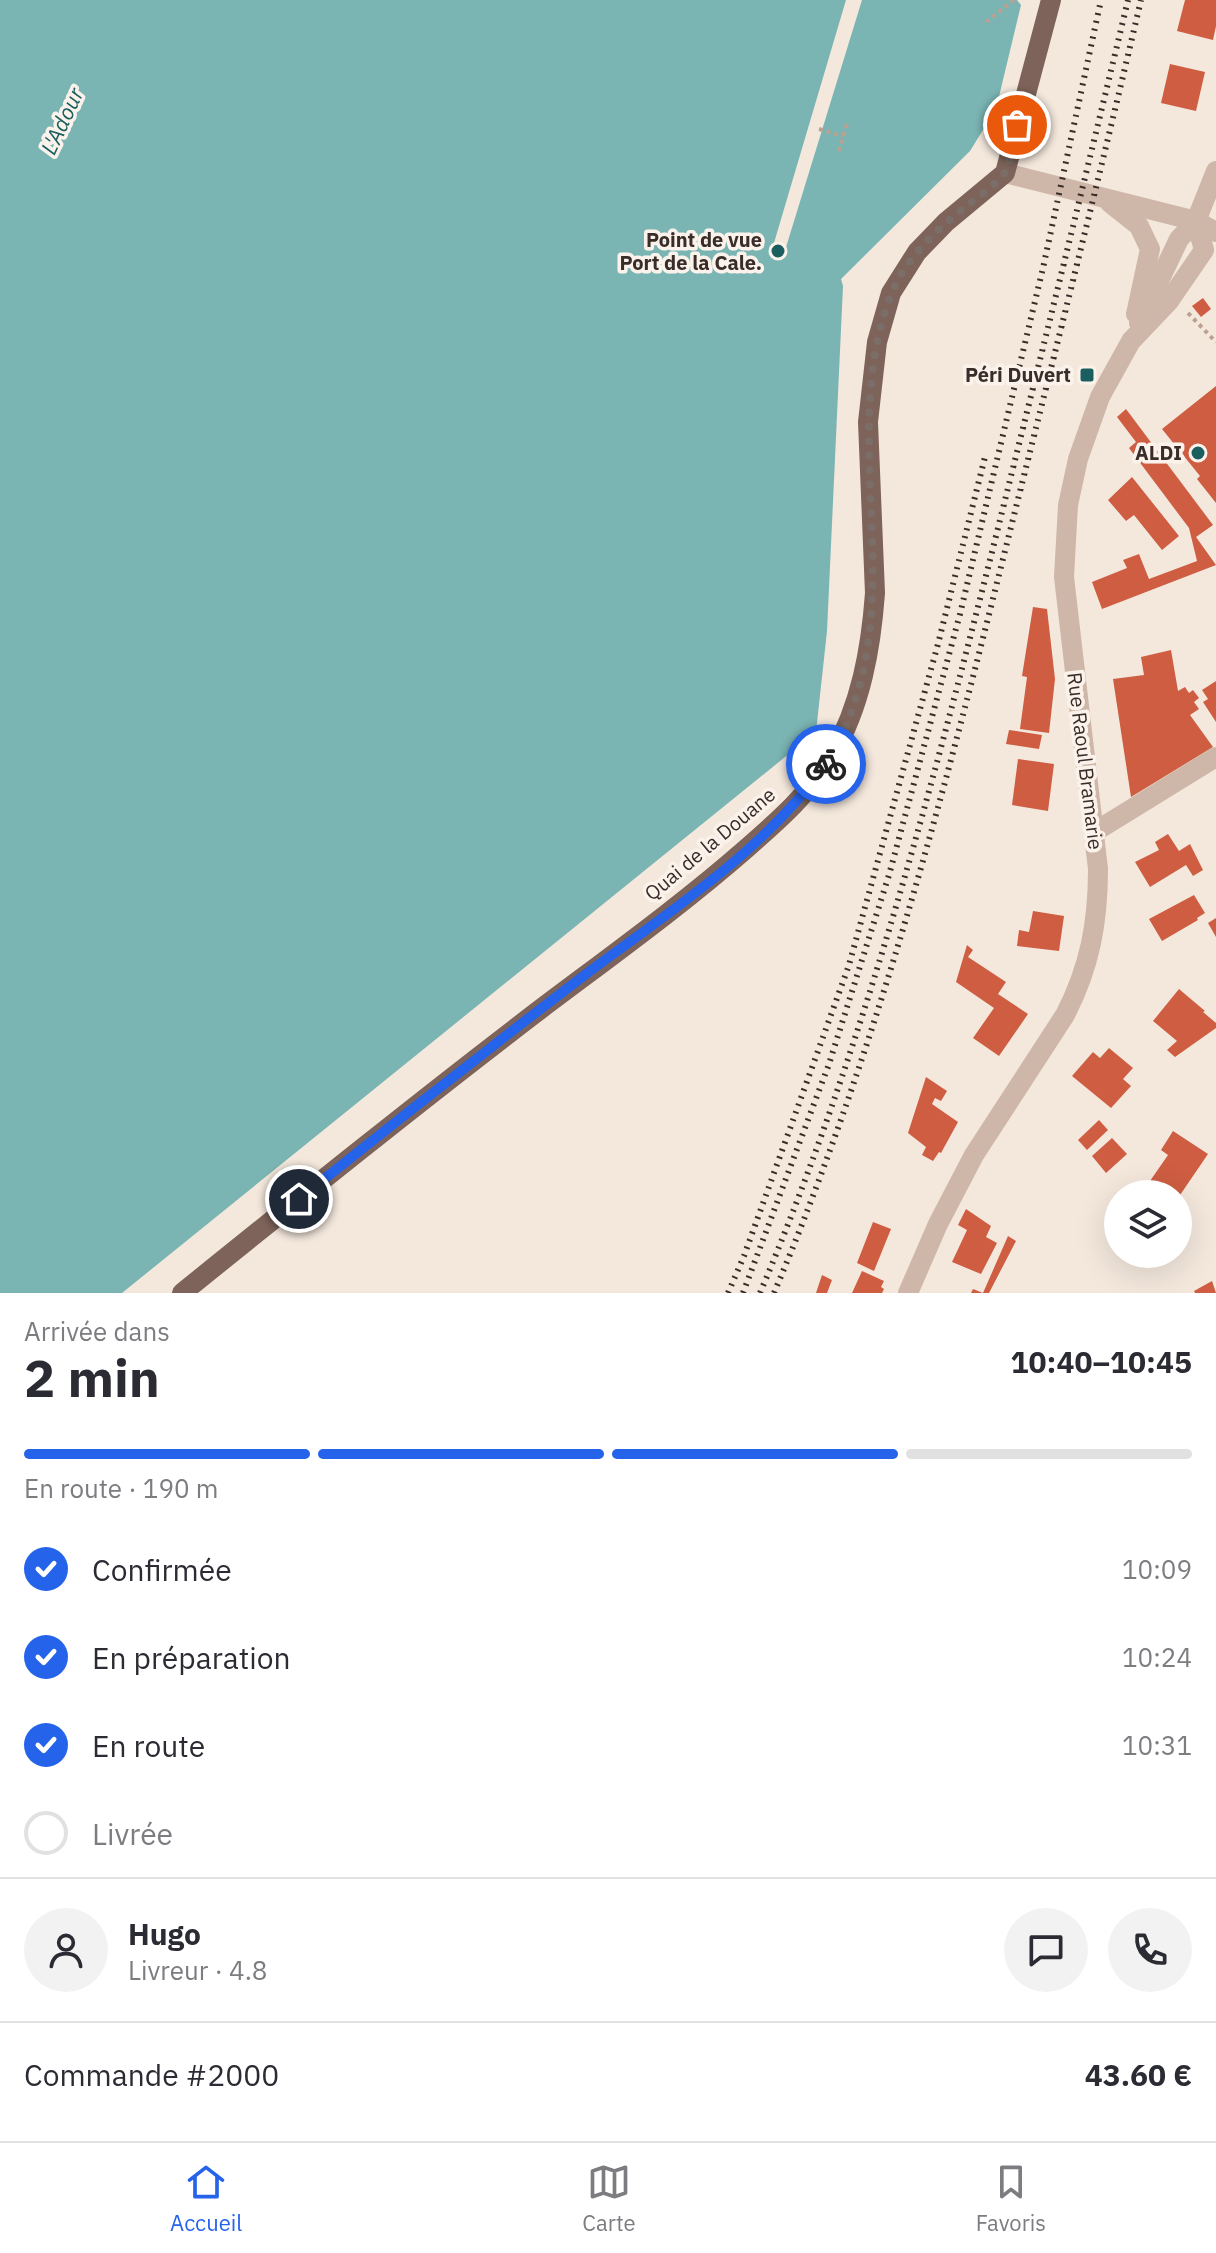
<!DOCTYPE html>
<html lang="fr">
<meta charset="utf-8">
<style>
body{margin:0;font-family:"IBM Plex Sans",sans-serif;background:#f2f2f3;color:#2b2b33;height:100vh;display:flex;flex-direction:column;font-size:30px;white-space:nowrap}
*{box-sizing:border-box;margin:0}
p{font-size:26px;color:#7c7c81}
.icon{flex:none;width:44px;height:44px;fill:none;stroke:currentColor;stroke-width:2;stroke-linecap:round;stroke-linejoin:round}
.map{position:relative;height:1293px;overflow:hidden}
.drawer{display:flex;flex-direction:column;background:#fff;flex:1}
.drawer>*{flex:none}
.tools{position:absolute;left:1104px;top:1180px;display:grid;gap:16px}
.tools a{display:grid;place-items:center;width:88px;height:88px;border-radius:50%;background:#fff;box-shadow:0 8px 32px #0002;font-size:40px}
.pin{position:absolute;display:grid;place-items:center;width:68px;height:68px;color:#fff;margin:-34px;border:4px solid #fff;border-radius:50%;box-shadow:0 2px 8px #0007}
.courier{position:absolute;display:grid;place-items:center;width:80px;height:80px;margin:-40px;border:6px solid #2563eb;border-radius:50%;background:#fff;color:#222;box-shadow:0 2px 10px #0007}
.overview em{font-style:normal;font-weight:700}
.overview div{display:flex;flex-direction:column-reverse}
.overview{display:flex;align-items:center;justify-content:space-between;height:136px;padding:0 24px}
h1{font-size:52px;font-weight:700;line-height:60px}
.bar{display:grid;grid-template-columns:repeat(4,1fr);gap:12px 8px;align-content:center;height:96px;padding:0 24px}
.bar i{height:10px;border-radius:6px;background:#e1e1e2}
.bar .active{background:#2563eb}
.bar p{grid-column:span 4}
.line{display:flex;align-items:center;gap:20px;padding:0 24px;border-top:2px solid #e1e1e2}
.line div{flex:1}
.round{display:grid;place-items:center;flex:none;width:84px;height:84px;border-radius:42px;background:#f2f2f3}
ol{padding:0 24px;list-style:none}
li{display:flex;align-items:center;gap:24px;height:88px}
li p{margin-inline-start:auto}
li .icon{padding:8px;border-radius:50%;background:#2563eb;color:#fff;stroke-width:4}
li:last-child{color:#7c7c81}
li i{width:44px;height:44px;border:4px solid #e1e1e2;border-radius:50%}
.tab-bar{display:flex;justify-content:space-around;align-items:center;height:112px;border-top:2px solid #e1e1e2;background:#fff;font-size:22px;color:#7c7c81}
.tab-bar a{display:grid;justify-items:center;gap:4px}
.tab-bar .active{color:#2563eb}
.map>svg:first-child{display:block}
.water{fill:#7ab4b3}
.building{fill:#ce5d42}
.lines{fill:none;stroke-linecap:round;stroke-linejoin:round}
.path{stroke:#baa192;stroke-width:4;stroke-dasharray:4 4;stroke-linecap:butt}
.minor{stroke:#ceb7a8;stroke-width:20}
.major{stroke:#7d6359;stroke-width:20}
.rail{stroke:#3a2d29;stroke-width:6;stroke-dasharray:2 6;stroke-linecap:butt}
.done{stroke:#7b6e68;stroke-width:8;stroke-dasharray:0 14.4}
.route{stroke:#2563eb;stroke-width:10}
.poi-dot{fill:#1b5e5f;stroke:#fbf3eb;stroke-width:3}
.labels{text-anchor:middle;stroke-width:7;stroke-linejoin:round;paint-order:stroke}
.poi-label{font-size:20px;font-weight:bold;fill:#3a2d29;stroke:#fbf3eb;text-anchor:end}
.street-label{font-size:20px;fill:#3a2d29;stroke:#fbf3eb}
.water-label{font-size:22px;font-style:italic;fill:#1b5e5f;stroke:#fbf3eb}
</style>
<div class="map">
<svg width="1216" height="1293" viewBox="0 0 1216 1293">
<rect width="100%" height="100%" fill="#f4e8dd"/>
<!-- water -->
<polygon class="water" points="0,0 846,0 771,253 783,257 862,0 1017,0 1021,5 996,109 970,151 841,279 843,286 827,631 816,732 122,1293 0,1293"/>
<!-- building -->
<g class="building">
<polygon points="1185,0 1216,0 1216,26 1213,40 1177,31"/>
<polygon points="1170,64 1205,72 1196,111 1161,103"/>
<polygon points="1203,298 1211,309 1201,317 1192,306"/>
<polygon points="1216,386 1216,503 1197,479 1200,476 1162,429"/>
<polygon points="1126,409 1213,525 1196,537 1216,565 1102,609 1092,582 1127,568 1123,560 1139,554 1149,579 1197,561 1189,528 1129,448 1136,442 1117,417"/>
<polygon points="1132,477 1179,536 1162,550 1134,515 1126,521 1108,500"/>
<polygon points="1033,607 1047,609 1055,679 1049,733 1020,729 1027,677 1022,676"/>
<polygon points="1171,650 1178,691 1185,687 1189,693 1193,690 1199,698 1194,702 1199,709 1190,715 1213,747 1131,797 1113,679 1144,675 1141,657"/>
<polygon points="1216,681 1216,722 1203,702 1208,699 1202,690"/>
<polygon points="1009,730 1042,735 1039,749 1006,744"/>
<polygon points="1018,759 1054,764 1048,811 1012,805"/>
<polygon points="1168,834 1179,851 1190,844 1203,870 1193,876 1186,865 1150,887 1135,862 1159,850 1155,842"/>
<polygon points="1194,895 1205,913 1197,918 1198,920 1162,941 1149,919"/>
<polygon points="1033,911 1064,916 1059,951 1017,946 1019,930 1029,932"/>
<polygon points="1216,918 1216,937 1208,923"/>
<polygon points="967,945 973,950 968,957 1006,982 998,994 1028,1014 999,1056 973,1038 994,1008 956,982"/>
<polygon points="1179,989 1205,1011 1203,1012 1216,1023 1216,1028 1175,1057 1167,1050 1177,1041 1153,1021"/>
<polygon points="1109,1048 1133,1068 1123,1079 1131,1086 1111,1108 1072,1076 1093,1052 1100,1058"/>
<polygon points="926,1077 947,1091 941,1101 935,1098 932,1104 958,1122 941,1153 939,1152 933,1161 922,1155 926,1147 908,1133"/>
<polygon points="1099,1120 1108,1130 1087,1150 1078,1140"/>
<polygon points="1173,1131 1208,1154 1178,1198 1178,1194 1141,1194 1168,1155 1161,1150"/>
<polygon points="1112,1138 1127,1154 1106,1173 1092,1156"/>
<polygon points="966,1209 991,1226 986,1237 997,1243 981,1274 952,1262 967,1230 958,1225"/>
<polygon points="873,1222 891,1229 874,1271 857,1263"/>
<polygon points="1008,1236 1016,1241 989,1293 971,1293 973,1289 983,1293"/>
<polygon points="862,1271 884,1281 881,1287 884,1289 882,1293 852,1293"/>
<polygon points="822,1275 832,1280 827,1293 816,1293"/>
<polygon points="1212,1281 1216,1293 1195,1293 1194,1291"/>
</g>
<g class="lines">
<!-- path -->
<g class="path">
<polyline points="986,22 1014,0"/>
<polyline points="819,129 843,136"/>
<polyline points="839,151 847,124"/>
<polyline points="1188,313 1216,342"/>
</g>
<!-- minor -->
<g class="minor">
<polyline points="1005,173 1196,221 1216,232"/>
<polyline points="1110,203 1139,226 1150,249 1136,314"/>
<polyline points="1139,323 1179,239 1196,221 1216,171"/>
<polyline points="1096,831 1216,757"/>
<path d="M908 1293 938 1224 974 1155 1065 1015C1090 967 1098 922 1098 869L1064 577 1068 505 1078 459 1100 397 1131 341 1169 301 1204 250 1196 221"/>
</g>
<!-- major -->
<path class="major" d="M182 1293C301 1197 420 1101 542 1008 611 956 682 905 747 848 779 820 811 792 832 755 861 706 871 648 875 593L868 422 877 342 891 293 917 252 946 222 1005 173 1051 0"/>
<!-- rail -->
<g class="rail">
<polyline points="728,1293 744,1256 849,965 938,644 986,453"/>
<polyline points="743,1293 829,1064 889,875 960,614 1043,268 1101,0"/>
<path d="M760 1293C861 1054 928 803 992 552 1038 368 1084 184 1128 0"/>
<path d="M774 1293C875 1054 942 802 1005 551 1051 368 1098 184 1141 0"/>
</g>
</g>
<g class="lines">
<!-- done -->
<path class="done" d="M826 764C839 746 847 725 854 704 900 569 840 427 891 295 904 260 935 231 964 208 974 200 999 183 1005 172 1012 159 1013 139 1017 125"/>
<!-- route -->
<path class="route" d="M299 1199C395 1122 492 1046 590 971 673 909 766 849 826 764"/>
</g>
<!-- markers -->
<g class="poi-dot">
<circle cx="778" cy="251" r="8"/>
<rect x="1079" y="367" width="16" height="16" rx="4"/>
<circle cx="1198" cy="453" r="8"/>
</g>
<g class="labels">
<!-- poi labels -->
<g class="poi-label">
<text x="762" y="247">Point de vue<tspan x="762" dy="23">Port de la Cale.</tspan></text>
<text x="1071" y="382">Péri Duvert</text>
<text x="1182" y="460">ALDI</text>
</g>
<!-- street labels -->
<g class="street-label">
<text transform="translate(1085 761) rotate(83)" y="7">Rue Raoul Bramarie</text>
<text transform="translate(710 844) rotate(-40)" y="7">Quai de la Douane</text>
</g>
<!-- water labels -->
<g class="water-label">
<text transform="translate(62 121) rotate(-65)" y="8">L'Adour</text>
</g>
</g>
</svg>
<div class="tools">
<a><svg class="icon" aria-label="layers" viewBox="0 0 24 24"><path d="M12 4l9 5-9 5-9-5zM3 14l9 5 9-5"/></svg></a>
</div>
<div class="pin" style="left:1017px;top:125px;background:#ea580c"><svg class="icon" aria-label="bag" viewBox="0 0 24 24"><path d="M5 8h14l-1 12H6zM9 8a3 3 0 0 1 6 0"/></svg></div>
<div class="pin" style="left:299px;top:1199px;background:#1f2937"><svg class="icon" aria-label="home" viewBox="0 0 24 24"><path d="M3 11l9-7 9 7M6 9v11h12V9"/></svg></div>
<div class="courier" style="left:826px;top:764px"><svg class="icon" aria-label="bike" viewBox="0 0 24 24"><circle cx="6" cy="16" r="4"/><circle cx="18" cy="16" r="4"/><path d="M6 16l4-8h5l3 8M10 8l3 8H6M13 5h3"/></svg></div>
</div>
<section class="drawer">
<div class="overview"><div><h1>2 min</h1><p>Arrivée dans</p></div><em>10:40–10:45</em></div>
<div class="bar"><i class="active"></i><i class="active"></i><i class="active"></i><i></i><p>En route · 190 m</p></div>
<ol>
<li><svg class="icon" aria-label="check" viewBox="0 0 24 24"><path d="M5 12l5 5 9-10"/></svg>Confirmée<p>10:09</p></li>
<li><svg class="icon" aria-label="check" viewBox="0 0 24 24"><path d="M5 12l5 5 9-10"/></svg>En préparation<p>10:24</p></li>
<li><svg class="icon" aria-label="check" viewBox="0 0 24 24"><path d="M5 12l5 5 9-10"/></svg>En route<p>10:31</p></li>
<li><i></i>Livrée</li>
</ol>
<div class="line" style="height:144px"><a class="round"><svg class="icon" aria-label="person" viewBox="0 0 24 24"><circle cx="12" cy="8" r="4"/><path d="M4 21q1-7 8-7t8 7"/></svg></a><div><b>Hugo</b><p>Livreur · 4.8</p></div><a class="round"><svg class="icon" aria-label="chat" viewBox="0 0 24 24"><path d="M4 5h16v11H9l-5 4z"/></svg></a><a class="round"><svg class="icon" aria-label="phone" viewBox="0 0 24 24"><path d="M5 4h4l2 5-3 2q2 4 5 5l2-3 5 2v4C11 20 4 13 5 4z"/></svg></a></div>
<div class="line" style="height:104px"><div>Commande #2000</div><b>43.60 €</b></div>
</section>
<nav class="tab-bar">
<a class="active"><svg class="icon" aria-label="home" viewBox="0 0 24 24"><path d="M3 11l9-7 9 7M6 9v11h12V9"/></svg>Accueil</a>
<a><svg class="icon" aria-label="map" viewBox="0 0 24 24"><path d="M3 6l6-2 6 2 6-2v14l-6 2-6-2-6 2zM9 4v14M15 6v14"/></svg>Carte</a>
<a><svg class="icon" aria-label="saved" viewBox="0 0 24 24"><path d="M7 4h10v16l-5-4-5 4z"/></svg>Favoris</a>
</nav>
